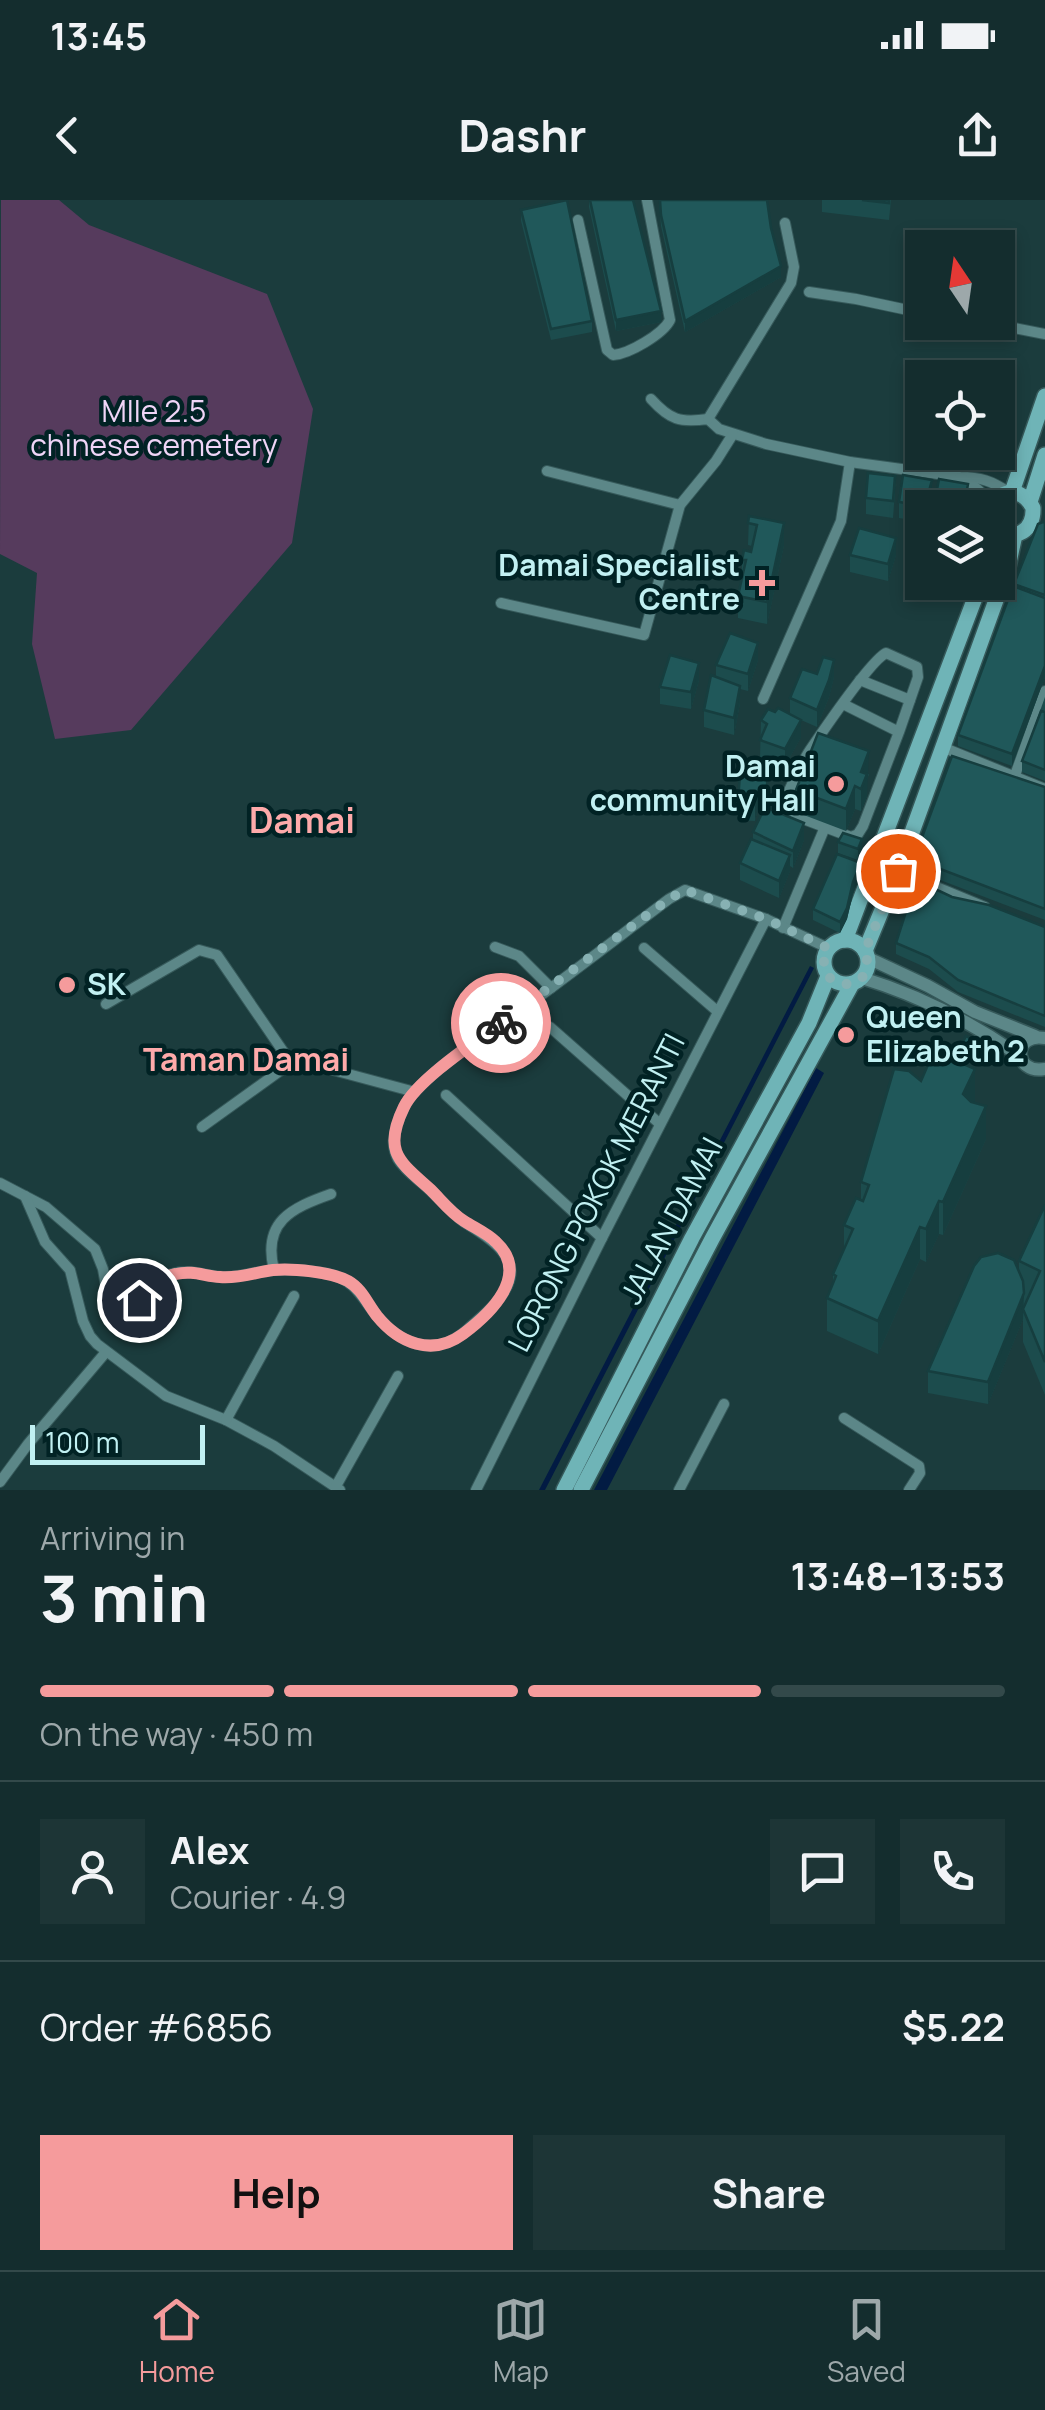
<!DOCTYPE html>
<meta charset="utf-8">
<style>
body{margin:0;font-family:Manrope,sans-serif;background:#1d3536;color:#f1f3f6;height:100vh;display:flex;flex-direction:column;font-size:38px;white-space:nowrap}
*{box-sizing:border-box;margin:0}
p{font-size:32px;color:#9da8aa}
.icon{flex:none;width:55px;height:55px;fill:none;stroke:currentColor;stroke-width:2;stroke-linecap:round;stroke-linejoin:round}
.map{position:relative;height:1290px;overflow:hidden}
.sheet{display:flex;flex-direction:column;background:#142d2e;flex:1}
.sheet>*{flex:none}
.needle{width:65px;rotate:347deg}
.fabs{position:absolute;left:905px;top:30px;display:grid;gap:20px}
.fabs a{display:grid;place-items:center;width:110px;height:110px;border-radius:0px;background:#142d2e;box-shadow:0 5px 15px #0003,0 0 0 2px #33494a;font-size:50px}
.scale{position:absolute;left:30px;bottom:25px;width:175px;box-sizing:border-box;padding-left:10px;border:5px solid #c1f0f2;border-top:0;font-size:28px;line-height:35px;white-space:nowrap;color:#c1f0f2;-webkit-text-stroke:8px #012224;paint-order:stroke}
.pin{position:absolute;display:grid;place-items:center;width:85px;height:85px;color:#fff;margin:-42px;border:5px solid #fff;border-radius:50%;box-shadow:0 2px 10px #0007}
.courier{position:absolute;display:grid;place-items:center;width:100px;height:100px;margin:-50px;border:8px solid #f59b9c;border-radius:50%;background:#fff;color:#222;box-shadow:0 2px 12px #0007}
.head em{font-style:normal;font-weight:700}
.head div{display:flex;flex-direction:column-reverse}
.head{display:flex;align-items:center;justify-content:space-between;height:170px;padding:0 40px}
h1{font-size:65px;font-weight:700;line-height:75px}
.bar{display:grid;grid-template-columns:repeat(4,1fr);gap:15px 10px;align-content:center;height:120px;padding:0 40px}
.bar i{height:12px;border-radius:8px;background:#33494a}
.bar .active{background:#f59b9c}
.bar p{grid-column:span 4}
.line{display:flex;align-items:center;gap:25px;padding:0 40px;border-top:2px solid #33494a}
.line div{flex:1}
.round{display:grid;place-items:center;flex:none;width:105px;height:105px;border-radius:0px;background:#1d3536}
.cta{display:flex;gap:20px;margin-top:auto;padding:20px 40px}
.cta a{flex:1;height:115px;border-radius:0px;background:#f59b9c;color:#111;font-size:40px;font-weight:700;line-height:115px;text-align:center}
.cta a+a{background:#1d3536;color:#f1f3f6}
.status{display:flex;justify-content:space-between;align-items:center;height:70px;padding:0 50px;background:#142d2e;direction:ltr}
.status svg{height:28px;fill:currentColor}
header{display:flex;justify-content:space-between;align-items:center;height:130px;padding:0 40px;background:#142d2e;font-size:45px;font-weight:700}
.tab-bar{display:flex;justify-content:space-around;align-items:center;height:140px;border-top:2px solid #33494a;background:#142d2e;font-size:28px;color:#9da8aa}
.tab-bar a{display:grid;justify-items:center;gap:5px}
.tab-bar .active{color:#f59b9c}
.map>svg:first-child{display:block}
.green{fill:#563b5d}
.water{fill:#021b43}
.lines{fill:none;stroke-linecap:round;stroke-linejoin:round}
.minor-casing{stroke:#36595a;stroke-width:12}
.tertiary-casing{stroke:#36595a;stroke-width:15}
.secondary-casing{stroke:#36595a;stroke-width:18}
.minor{stroke:#5c8788;stroke-width:10}
.tertiary{stroke:#5c8788;stroke-width:12}
.secondary{stroke:#6fb4b7;stroke-width:15}
.wall{fill:#1c4c4d}
.shaded-wall{fill:#163e3f}
.building{fill:#20585a;stroke:#163e3f;stroke-width:2.5}
.done{stroke:#87b1b3;stroke-width:10;stroke-dasharray:0 18}
.route{stroke:#f59b9c;stroke-width:12}
.poi-dot{fill:#f59b9c;stroke:#012224;stroke-width:4}
.labels{text-anchor:middle;stroke-width:9;stroke-linejoin:round;paint-order:stroke}
.park-label{font-size:30px;fill:#f0d5f7;stroke:#012224}
.poi-label{font-size:30px;font-weight:bold;fill:#c1f0f2;stroke:#012224;text-anchor:end}
.street-label{font-size:30px;fill:#c1f0f2;stroke:#012224}
.neighbourhood-label{font-size:32px;font-weight:bold;fill:#feaaaa;stroke:#012224}
.quarter-label{font-size:35px;font-weight:bold;fill:#feaaaa;stroke:#012224}
</style>
<div class="status"><b>13:45</b><svg viewBox="0 0 49 12"><path d="M0 12V9h3v3zM5 12V6h3v6zM10 12V3h3v9zM15 12V0h3v12zM26 1h20v11H26zM47 4h2v5h-2z"/></svg></div>
<header><svg class="icon" aria-label="back" viewBox="0 0 24 24"><path d="M15 5l-7 7 7 7"/></svg>Dashr<svg class="icon" aria-label="share" viewBox="0 0 24 24"><path d="M12 15V3M7 8l5-5 5 5M5 13v7h14v-7"/></svg></header>
<div class="map">
<svg width="1045" height="1290" viewBox="0 0 1045 1290">
<rect width="100%" height="100%" fill="#1b3c3d"/>
<!-- green -->
<polygon class="green" points="1,0 59,0 89,25 267,94 313,209 292,343 131,530 55,539 32,444 37,373 0,354"/>
<!-- water -->
<g class="water">
<polygon points="810,766 814,768 545,1290 539,1290"/>
<polygon points="816,868 824,873 607,1290 594,1290"/>
</g>
<g class="lines">
<defs>
<g id="minor">
<path d="M578 20 607 150 613 155C629 154 663 134 670 120L647 0"/>
<polyline points="809,92 856,99 922,113"/>
<polyline points="984,122 1045,134"/>
<path d="M651 199C670 220 680 223 708 219L719 229 766 244 850 262 960 277C980 277 992 281 1008 292"/>
<polyline points="708,219 791,83 794,67 785,23"/>
<polyline points="547,271 680,305"/>
<path d="M960 278C975 286 984 292 991 308"/>
<polyline points="501,403 644,435 680,305 716,261 733,234"/>
<polyline points="860,480 910,500"/>
<polyline points="763,499 841,321 850,262"/>
<path d="M843 504 899 532 863 626 858 634 851 637 790 614 785 599C793 583 800 565 810 550 823 531 870 461 886 453L917 467 918 477 899 532"/>
<polyline points="942,547 1045,589"/>
<polyline points="1014,578 1045,491"/>
<polyline points="898,671 985,707"/>
<polyline points="783,728 825,627"/>
<polyline points="495,747 519,756 551,788"/>
<polyline points="644,748 717,811"/>
<polyline points="106,804 199,750 217,755 291,863"/>
<polyline points="550,827 660,924"/>
<polyline points="446,895 602,1038"/>
<polyline points="202,927 291,863 307,863 415,892"/>
<path d="M0 983 46 1007 95 1049 103 1069 109 1104C135 1118 150 1082 172 1074 191 1068 206 1077 224 1077 242 1078 259 1070 276 1070 293 1069 313 1071 329 1074 356 1080 362 1099 378 1117 404 1148 439 1157 469 1128 481 1117 497 1105 505 1090 525 1057 486 1036 464 1022 452 1013 442 1001 431 991 421 981 406 972 398 959 395 953 393 945 394 938 397 921 404 903 416 890 451 855 496 827 536 799 581 766 625 732 669 699L685 690 766 719 828 748"/>
<polyline points="25,996 45,1042 70,1070 83,1121 90,1136 97,1144 166,1196 226,1220 274,1246 340,1290"/>
<path d="M274 1070C262 1022 291 1008 331 994"/>
<polyline points="844,1218 919,1266 920,1273 909,1290"/>
<polyline points="226,1220 294,1096"/>
<polyline points="0,1282 28,1244 106,1152"/>
<polyline points="336,1286 398,1176"/>
<polyline points="476,1290 602,1038 766,719"/>
<polyline points="679,1290 724,1204"/>
</g>
<g id="tertiary">
<polyline points="868,758 928,786 975,812 1035,836"/>
<path d="M862 778C918 795 973 823 1021 857"/>
<path d="M1045 838C1012 832 1013 875 1045 869"/>
</g>
<g id="secondary">
<polyline points="1012,292 1045,196"/>
<polyline points="1030,302 1045,255"/>
<path d="M991 308C1002 287 1023 288 1033 308 1034 330 1016 342 998 329"/>
<circle cx="846" cy="762" r="22"/>
<polyline points="845,740 981,382"/>
<polyline points="865,751 898,671 1008,367 1015,335"/>
<polyline points="564,1290 692,1038 809,823 828,776"/>
<polyline points="581,1290 712,1039 852,784"/>
</g>
</defs>
<!-- minor casing -->
<use href="#minor" class="minor-casing"/>
<!-- tertiary casing -->
<use href="#tertiary" class="tertiary-casing"/>
<!-- secondary casing -->
<use href="#secondary" class="secondary-casing"/>
<!-- minor -->
<use href="#minor" class="minor"/>
<!-- tertiary -->
<use href="#tertiary" class="tertiary"/>
<!-- secondary -->
<use href="#secondary" class="secondary"/>
</g>
<!-- wall -->
<g class="wall">
<polygon points="589,0 633,0 661,122 616,131 589,7"/>
<polygon points="659,0 771,28 781,77 685,132 661,26"/>
<polygon points="822,0 891,0 889,20 822,12"/>
<polygon points="521,10 592,121 592,132 551,140 521,21"/>
<polygon points="895,292 893,318 866,314 866,298"/>
<polygon points="932,297 929,308 922,308 922,322 899,318 899,302"/>
<polygon points="749,316 784,345 767,424 738,418 738,396 742,378 742,360 751,352 752,346 748,345"/>
<polygon points="1045,323 1045,477 1012,566 958,546 958,535 1014,384"/>
<polygon points="850,355 896,355 888,381 850,372"/>
<polygon points="758,460 748,491 740,489 740,503 734,535 704,527 704,510 716,477 716,465"/>
<polygon points="817,474 834,477 829,497 817,527 801,520 801,537 785,566 760,557 761,520 775,512 790,514 790,498"/>
<polygon points="699,480 691,509 660,504 660,487"/>
<polygon points="1045,497 1045,581 1022,572 1022,561"/>
<polygon points="869,574 867,580 867,596 861,611 855,609 846,631 796,612 796,590"/>
<polygon points="768,579 767,604 759,604 755,621 738,620 738,603"/>
<polygon points="1045,587 1045,720 914,670 914,659"/>
<polygon points="753,632 804,640 793,668 790,666 790,671 779,698 740,680 740,663 753,640"/>
<polygon points="838,642 862,650 858,660 838,653"/>
<polygon points="861,674 853,694 847,719 840,733 813,720 813,709"/>
<polygon points="952,697 1045,727 1045,827 958,792 929,769 896,754 896,743"/>
<polygon points="962,844 988,852 983,860 962,850"/>
<polygon points="921,881 974,903 986,939 943,1035 939,1034 926,1062 920,1059 878,1154 827,1131 827,1098 833,1084 833,1074 844,1050 844,1025 861,1001 861,982"/>
<polygon points="1045,1006 1045,1195 1023,1142 1023,1119 988,1204 928,1193 928,1171 1019,1070 1019,1061"/>
</g>
<!-- shaded-wall -->
<g class="shaded-wall">
<polygon points="781,66 781,77 685,132 685,121"/>
<polygon points="661,111 661,122 616,131 616,120"/>
<polygon points="932,280 932,297 929,308 925,308"/>
<polygon points="784,323 784,345 767,424 767,402"/>
<polygon points="896,338 896,355 888,381 888,364"/>
<polygon points="758,443 758,460 748,491 748,474"/>
<polygon points="834,460 834,477 829,497 817,527 817,510"/>
<polygon points="699,463 699,480 691,509 691,492"/>
<polygon points="1045,466 1045,477 1012,566 1012,554"/>
<polygon points="740,486 740,503 734,535 734,518"/>
<polygon points="801,520 801,537 785,566 785,549"/>
<polygon points="869,551 867,596 861,611 861,572"/>
<polygon points="855,586 855,609 846,631 846,609"/>
<polygon points="759,588 759,604 755,621 755,605"/>
<polygon points="804,623 804,640 793,668 793,651"/>
<polygon points="862,639 862,650 858,660 858,649"/>
<polygon points="790,655 790,671 779,698 779,681"/>
<polygon points="861,663 861,674 853,694 847,719 840,733 840,722"/>
<polygon points="975,869 975,902 963,927 963,894"/>
<polygon points="986,906 986,939 943,1035 943,1002"/>
<polygon points="939,1001 939,1034 926,1062 926,1029"/>
<polygon points="920,1027 920,1059 878,1154 878,1121"/>
<polygon points="1024,1093 1023,1119 988,1204 988,1182"/>
</g>
<!-- building -->
<g class="building">
<polygon points="567,0 592,121 551,129 521,10"/>
<polygon points="590,0 633,0 661,111 616,120"/>
<polygon points="660,0 767,0 771,28 781,66 685,121 661,15"/>
<polygon points="862,0 889,0 889,3"/>
<polygon points="868,273 895,276 893,301 866,298"/>
<polygon points="903,275 932,280 925,306 899,302"/>
<polygon points="939,279 968,284 964,308 934,305"/>
<polygon points="749,316 784,323 767,402 738,396 746,360 742,360 744,350 751,352 757,325 748,323"/>
<polygon points="1043,322 1045,323 1045,395 1014,384 1038,324"/>
<polygon points="859,328 896,338 888,364 850,355"/>
<polygon points="1013,386 1045,398 1045,466 1012,554 958,535"/>
<polygon points="730,433 758,443 748,474 716,465"/>
<polygon points="670,455 699,463 691,492 660,487"/>
<polygon points="823,457 834,460 829,480 817,510 790,498 802,469 817,474"/>
<polygon points="711,475 740,486 734,518 704,510"/>
<polygon points="778,508 801,520 785,549 760,540 767,524 761,520 768,509 775,512"/>
<polygon points="1041,511 1045,512 1045,570 1022,561"/>
<polygon points="818,533 869,551 861,572 867,574 861,589 855,586 846,609 796,590"/>
<polygon points="952,556 1045,587 1045,709 914,659"/>
<polygon points="753,560 768,562 767,587 759,588 755,605 738,603 740,573 752,573"/>
<polygon points="765,607 804,623 793,651 753,632"/>
<polygon points="843,633 862,639 858,649 838,642"/>
<polygon points="751,639 790,655 779,681 740,663"/>
<polygon points="837,654 861,663 853,682 847,708 840,722 813,709"/>
<polygon points="916,680 952,697 989,705 1045,727 1045,816 958,780 929,757 896,743"/>
<polygon points="966,836 988,846 983,854 962,844"/>
<polygon points="934,851 975,869 963,894 971,902 986,906 943,1002 939,1001 926,1029 920,1027 878,1121 827,1098 836,1076 833,1074 853,1029 844,1025 856,998 863,1001 869,985 861,982 894,869 909,871 921,881"/>
<polygon points="1045,1005 1045,1162 1023,1109 1040,1071 1019,1061"/>
<polygon points="998,1053 1014,1060 1023,1081 1024,1093 988,1182 928,1171 974,1066 981,1057"/>
</g>
<g class="lines">
<!-- done -->
<path class="done" d="M501 823 669 699 685 690 766 719 828 748C806 792 880 799 865 751L898 671"/>
<!-- route -->
<path class="route" d="M139 1100C150 1089 161 1077 176 1074 193 1070 204 1076 220 1077 238 1079 256 1072 273 1070 292 1068 331 1072 348 1081 362 1089 367 1103 377 1116 399 1143 432 1157 463 1134 490 1114 531 1075 496 1042 487 1033 475 1028 464 1021 451 1013 442 1001 431 990 400 962 382 952 404 907 417 880 475 842 501 823"/>
</g>
<!-- markers -->
<g class="poi-dot">
<path d="M757 368h10v10h10v10h-10v10h-10v-10h-10v-10h10z"/>
<circle cx="836" cy="584" r="10"/>
<circle cx="67" cy="785" r="10"/>
<circle cx="846" cy="835" r="10"/>
</g>
<g class="labels">
<!-- park labels -->
<g class="park-label">
<text x="154" y="222">MIle 2.5<tspan x="154" dy="34">chinese cemetery</tspan></text>
</g>
<!-- poi labels -->
<g class="poi-label">
<text x="740" y="376">Damai Specialist<tspan x="740" dy="34">Centre</tspan></text>
<text x="816" y="577">Damai<tspan x="816" dy="34">community Hall</tspan></text>
<text x="87" y="795" text-anchor="start">SK</text>
<text x="866" y="828" text-anchor="start">Queen<tspan x="866" dy="34">Elizabeth 2</tspan></text>
</g>
<!-- street labels -->
<g class="street-label">
<text transform="translate(597 993) rotate(-63)" y="10">LORONG POKOK MERANTI</text>
<text transform="translate(672 1021) rotate(-62)" y="10">JALAN DAMAI</text>
</g>
<!-- neighbourhood labels -->
<g class="neighbourhood-label">
<text x="246" y="871">Taman Damai</text>
</g>
<!-- quarter labels -->
<g class="quarter-label">
<text x="302" y="633">Damai</text>
</g>
</g>
</svg>
<div class="fabs">
<a><svg class="needle" viewBox="-14 -14 28 28"><path d="M0-13l5 13h-10z" fill="#e53935"/><path d="M0 13l5-13h-10z" fill="#9da8aa"/></svg></a>
<a><svg class="icon" aria-label="locate" viewBox="0 0 24 24"><circle cx="12" cy="12" r="6"/><path d="M12 2v4M12 18v4M2 12h4M18 12h4"/></svg></a>
<a><svg class="icon" aria-label="layers" viewBox="0 0 24 24"><path d="M12 4l9 5-9 5-9-5zM3 14l9 5 9-5"/></svg></a>
</div>
<div class="scale">100 m</div>
<div class="pin" style="left:898px;top:671px;background:#ea580c"><svg class="icon" aria-label="bag" viewBox="0 0 24 24"><path d="M5 8h14l-1 12H6zM9 8a3 3 0 0 1 6 0"/></svg></div>
<div class="pin" style="left:139px;top:1100px;background:#1f2937"><svg class="icon" aria-label="home" viewBox="0 0 24 24"><path d="M3 11l9-7 9 7M6 9v11h12V9"/></svg></div>
<div class="courier" style="left:501px;top:823px"><svg class="icon" aria-label="bike" viewBox="0 0 24 24"><circle cx="6" cy="16" r="4"/><circle cx="18" cy="16" r="4"/><path d="M6 16l4-8h5l3 8M10 8l3 8H6M13 5h3"/></svg></div>
</div>
<section class="sheet">
<div class="head"><div><h1>3 min</h1><p>Arriving in</p></div><em>13:48–13:53</em></div>
<div class="bar"><i class="active"></i><i class="active"></i><i class="active"></i><i></i><p>On the way · 450 m</p></div>
<div class="line" style="height:180px"><a class="round"><svg class="icon" aria-label="person" viewBox="0 0 24 24"><circle cx="12" cy="8" r="4"/><path d="M4 21q1-7 8-7t8 7"/></svg></a><div><b>Alex</b><p>Courier · 4.9</p></div><a class="round"><svg class="icon" aria-label="chat" viewBox="0 0 24 24"><path d="M4 5h16v11H9l-5 4z"/></svg></a><a class="round"><svg class="icon" aria-label="phone" viewBox="0 0 24 24"><path d="M5 4h4l2 5-3 2q2 4 5 5l2-3 5 2v4C11 20 4 13 5 4z"/></svg></a></div>
<div class="line" style="height:130px"><div>Order #6856</div><b>$5.22</b></div>
<div class="cta"><a>Help</a><a>Share</a></div>
</section>
<nav class="tab-bar">
<a class="active"><svg class="icon" aria-label="home" viewBox="0 0 24 24"><path d="M3 11l9-7 9 7M6 9v11h12V9"/></svg>Home</a>
<a><svg class="icon" aria-label="map" viewBox="0 0 24 24"><path d="M3 6l6-2 6 2 6-2v14l-6 2-6-2-6 2zM9 4v14M15 6v14"/></svg>Map</a>
<a><svg class="icon" aria-label="saved" viewBox="0 0 24 24"><path d="M7 4h10v16l-5-4-5 4z"/></svg>Saved</a>
</nav>
